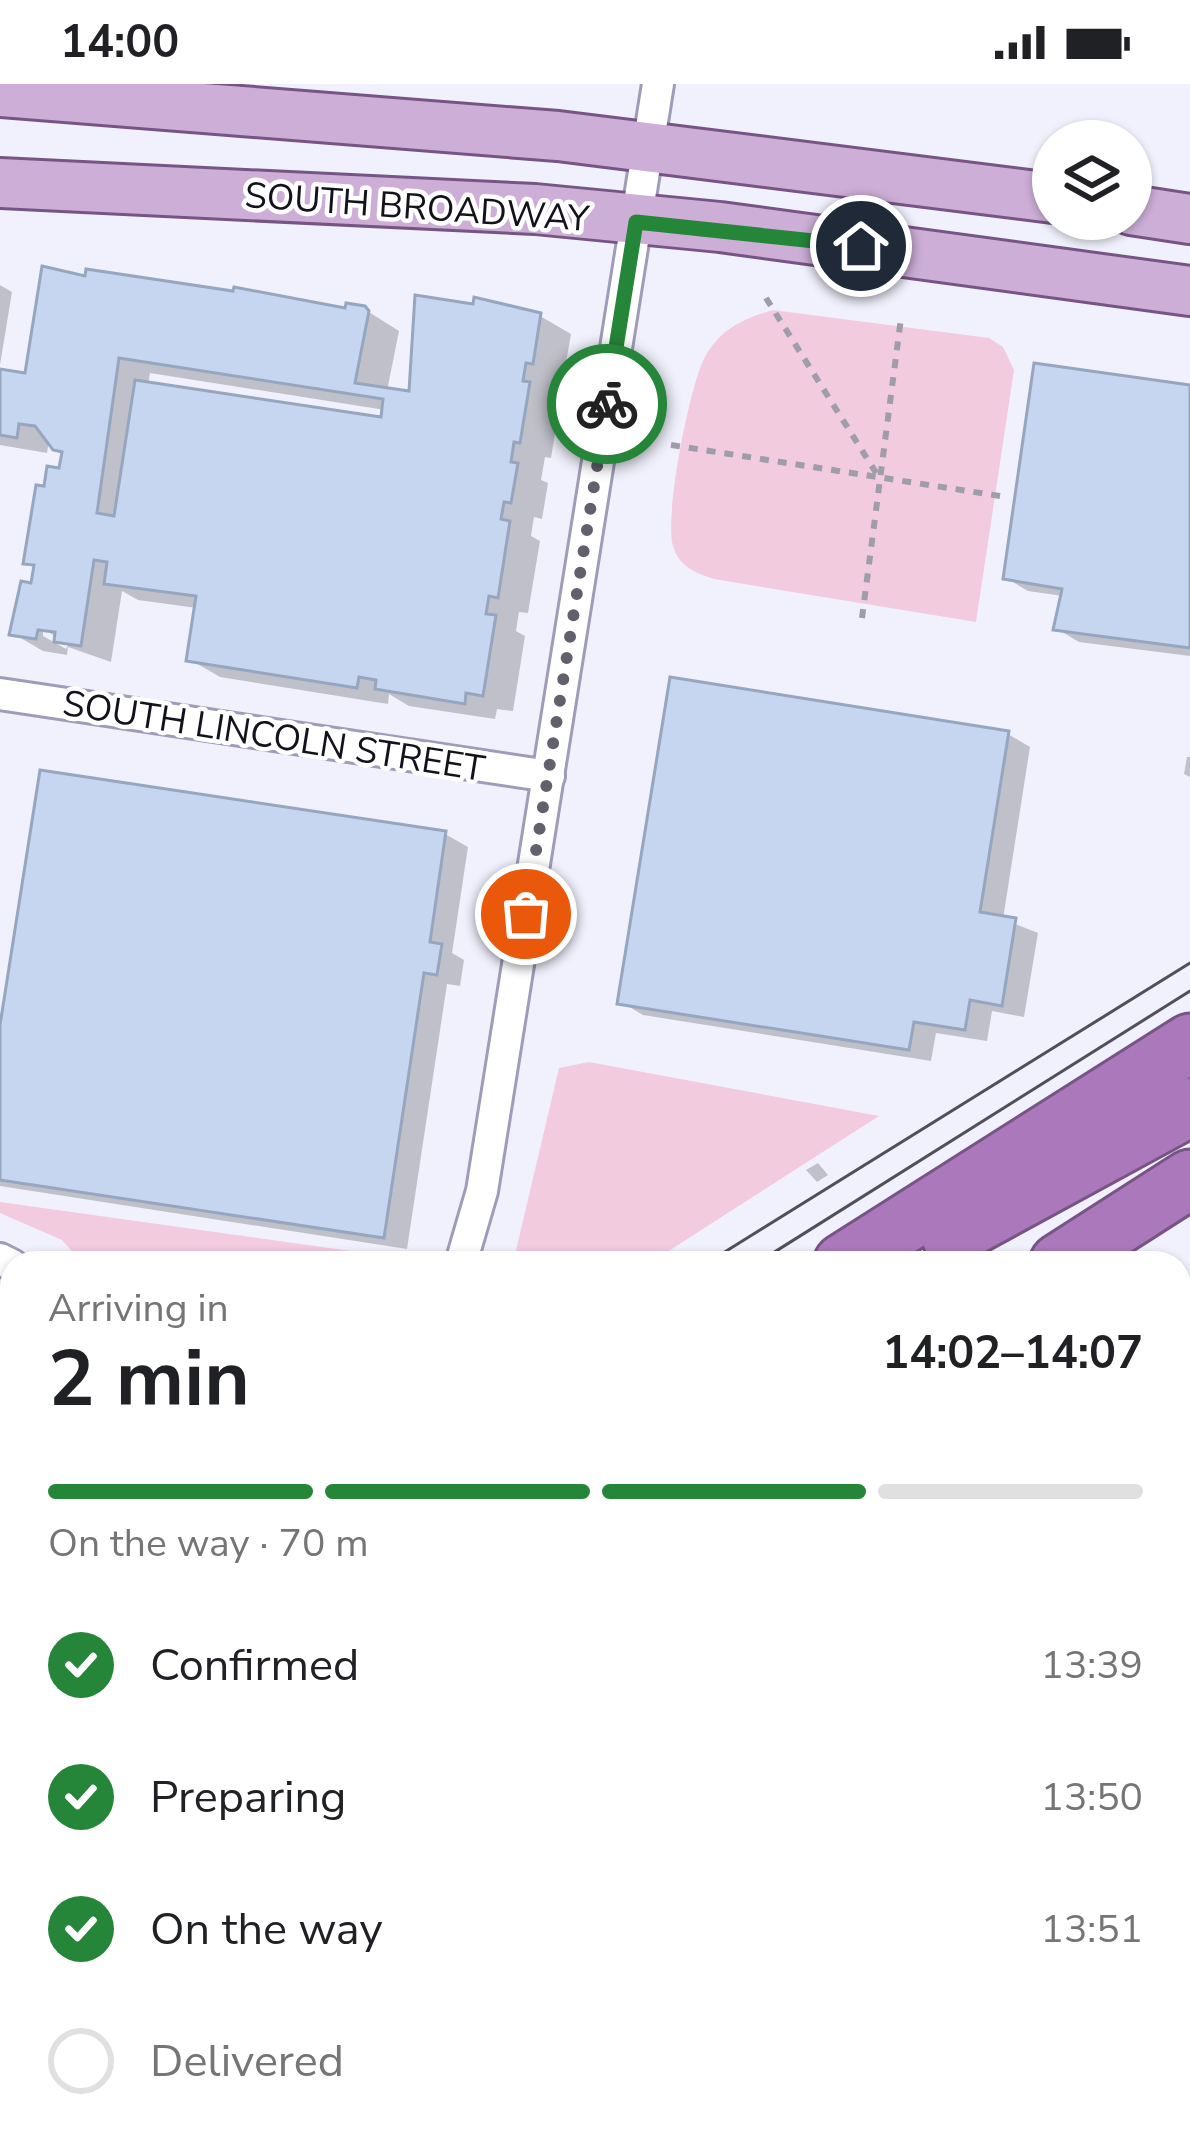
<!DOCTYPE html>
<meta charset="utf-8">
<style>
body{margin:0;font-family:"Nunito Sans",sans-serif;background:#f6f6f6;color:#202124;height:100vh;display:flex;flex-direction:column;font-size:45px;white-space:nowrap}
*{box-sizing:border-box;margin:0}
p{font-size:39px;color:#757577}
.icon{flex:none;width:66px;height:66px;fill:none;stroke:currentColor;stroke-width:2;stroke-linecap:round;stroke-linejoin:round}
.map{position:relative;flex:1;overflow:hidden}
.details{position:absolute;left:0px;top:1167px;width:1191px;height:903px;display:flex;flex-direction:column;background:#fff;border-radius:36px 36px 0 0;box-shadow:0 3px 9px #0004}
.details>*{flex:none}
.tools{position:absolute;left:1032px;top:36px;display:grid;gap:24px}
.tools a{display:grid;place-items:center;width:120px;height:120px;border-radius:50%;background:#fff;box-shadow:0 3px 9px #0004;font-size:60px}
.pin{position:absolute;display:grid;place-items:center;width:102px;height:102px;color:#fff;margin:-51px;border:6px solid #fff;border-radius:50%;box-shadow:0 3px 12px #0007}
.courier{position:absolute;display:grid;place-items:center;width:120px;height:120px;margin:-60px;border:9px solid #258538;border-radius:50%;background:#fff;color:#222;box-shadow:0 3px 15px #0007}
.summary em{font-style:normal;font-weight:700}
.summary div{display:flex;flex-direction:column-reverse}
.summary{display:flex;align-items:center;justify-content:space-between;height:204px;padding:0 48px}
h1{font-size:78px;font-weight:700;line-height:90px}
.bar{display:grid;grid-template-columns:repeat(4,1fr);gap:18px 12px;align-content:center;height:144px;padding:0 48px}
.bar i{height:15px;border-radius:9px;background:#e0e0e0}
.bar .on{background:#258538}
.bar p{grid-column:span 4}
ol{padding:0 48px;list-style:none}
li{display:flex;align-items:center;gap:36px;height:132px}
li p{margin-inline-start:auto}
li .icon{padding:12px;border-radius:50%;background:#258538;color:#fff;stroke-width:4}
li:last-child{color:#757577}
li i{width:66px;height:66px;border:6px solid #e0e0e0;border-radius:50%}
.status{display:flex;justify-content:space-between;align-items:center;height:84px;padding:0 60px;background:#fff;direction:ltr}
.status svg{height:33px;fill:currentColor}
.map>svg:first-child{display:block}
.green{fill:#f3cbdf}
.shadow{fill:#0003;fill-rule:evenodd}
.building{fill:#c6d6f0;stroke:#97a6bf;stroke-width:3;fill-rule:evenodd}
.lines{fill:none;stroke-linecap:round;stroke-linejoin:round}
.lane-casing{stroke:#9e9cb8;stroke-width:21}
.street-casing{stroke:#9e9cb8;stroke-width:36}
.primary-casing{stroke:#765484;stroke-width:54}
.highway-casing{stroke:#765484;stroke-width:63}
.path{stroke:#9e9da9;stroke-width:6;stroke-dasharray:9 9;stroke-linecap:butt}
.lane{stroke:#fff;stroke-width:15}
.street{stroke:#fff;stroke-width:30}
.primary{stroke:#cdaed7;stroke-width:48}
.highway{stroke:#ab78bc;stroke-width:57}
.tram{stroke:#504f5a;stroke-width:3}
.done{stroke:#61606b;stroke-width:12;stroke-dasharray:0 21.6}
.route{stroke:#258538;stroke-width:15}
.labels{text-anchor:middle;stroke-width:9;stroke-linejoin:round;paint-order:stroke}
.street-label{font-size:36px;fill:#13121c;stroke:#fff}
</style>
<div class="status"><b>14:00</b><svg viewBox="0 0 49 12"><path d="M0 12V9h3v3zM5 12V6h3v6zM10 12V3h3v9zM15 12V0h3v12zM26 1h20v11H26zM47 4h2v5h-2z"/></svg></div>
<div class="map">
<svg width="1190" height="2069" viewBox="0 0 1190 2069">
<rect width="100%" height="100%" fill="#f1f1fd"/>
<!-- green -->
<g class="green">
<path d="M773 226 989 254 1003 263 1014 286 976 538 714 495C696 489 679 483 673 462 664 433 690 298 706 271 723 243 744 235 773 226Z"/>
<polygon points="589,978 879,1032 650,1179 513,1179 559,984"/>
<polygon points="0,1118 387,1172 384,1179 82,1179 62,1156 0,1129"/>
</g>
<!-- shadow -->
<g class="shadow">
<path d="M88 196 364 225 399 247 387 307 411 310 540 232 571 250 563 296 557 295 553 315 560 318 551 374 545 373 541 396 548 399 542 435 534 433 531 452 540 457 528 529 519 528 516 547 525 552 513 627 497 625 495 635 409 622 389 610 388 620 220 593 189 575 197 524 138 516 122 507 111 578 68 563 67 571 43 567 12 549 33 502 36 484 27 478 47 406 62 388 65 369 49 356 47 369 0 361V288L28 292ZM150 289 385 326 384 336 148 301ZM43 545 69 560 66 565 43 552Z"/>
<polygon points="0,201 12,208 0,281"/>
<polygon points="1190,304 1190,572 1079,558 1057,545 1063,512 1028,507 1006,494"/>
<polygon points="1008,650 1030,663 1003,835 1038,849 1024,933 992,927 987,957 936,949 931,977 643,931 621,918"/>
<polygon points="1187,673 1190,673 1190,693 1184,690"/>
<polygon points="445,750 468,763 452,869 464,876 460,902 447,900 407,1165 0,1102 0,960"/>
<polygon points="818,1079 828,1091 817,1098 806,1086"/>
<polygon points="12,1370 12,1548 0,1556 0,1378"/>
<polygon points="1179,1750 1190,1752 1190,2016 1179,2014"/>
<polygon points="427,2058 487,2058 486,2069 425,2069"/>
<polygon points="551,2058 700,2058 698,2069 550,2069"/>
</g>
<!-- building -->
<g class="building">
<path d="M42 182 85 192 86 185 233 207 234 203 345 224 346 219 365 222 369 227 355 299 409 307 415 211 473 220 474 213 541 229 533 280 526 279 523 297 530 298 520 359 514 358 511 378 518 379 511 419 504 418 501 435 510 437 498 514 489 512 486 530 496 531 483 612 466 609 465 620 375 605 376 596 359 593 357 604 186 577 196 512 104 500 107 478 94 476 81 562 54 558 55 548 38 546 36 555 9 551 21 497 31 499 34 481 23 480 36 401 44 402 47 382 59 384 62 368 53 366 35 342 19 340 17 354 0 351V285L25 289ZM119 274 383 315 381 333 135 296 114 432 97 429Z"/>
<polygon points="1034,279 1190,301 1190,564 1053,546 1062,505 1003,495"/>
<polygon points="670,593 1009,647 980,828 1016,834 1002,922 970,916 965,946 914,938 909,966 617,920"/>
<polygon points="40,686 446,747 430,858 442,860 437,891 424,889 384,1154 0,1096 0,941"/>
<polygon points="12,1367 12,1512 0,1519 0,1374"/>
<polygon points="1179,1747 1190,1749 1190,2008 1179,2006"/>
<polygon points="424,2058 464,2058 462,2069 422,2069"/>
<polygon points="547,2058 595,2058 593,2069 546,2069"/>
<polygon points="599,2058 675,2058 674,2069 597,2069"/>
<polygon points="836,2058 945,2058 1020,2069 834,2069"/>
</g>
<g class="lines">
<defs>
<g id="lane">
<polyline points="1179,1712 1190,1714"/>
<polyline points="1179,2042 1190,2044"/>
<polyline points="235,2069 251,2058"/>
<polyline points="369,2069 370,2058"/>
<polyline points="517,2069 519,2058"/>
</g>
<g id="street">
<polyline points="0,610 549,692"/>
<polyline points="0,1175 12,1181"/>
<polyline points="461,1179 482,1107 658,0"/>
</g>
<g id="primary">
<polyline points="0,8 558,52 1053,114"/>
<polyline points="0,99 535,125 720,143 1190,207"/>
<polyline points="1131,126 1190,135"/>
</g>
<g id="highway">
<polyline points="951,1153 1190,1023"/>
<polyline points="843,1179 1190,959"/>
<polyline points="1059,1179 1190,1095"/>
<polyline points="1179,1238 1190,1231"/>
<polyline points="1179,1353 1190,1345"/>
<polyline points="0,1716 12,1708"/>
<polyline points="0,1851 12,1843"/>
<polyline points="0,1985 12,1977"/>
<polyline points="61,2069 79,2058"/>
</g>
</defs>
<!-- lane casing -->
<use href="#lane" class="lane-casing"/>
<!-- street casing -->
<use href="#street" class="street-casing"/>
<!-- primary casing -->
<use href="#primary" class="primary-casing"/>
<!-- highway casing -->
<use href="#highway" class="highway-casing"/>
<!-- path -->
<g class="path">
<polyline points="766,214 880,395"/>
<polyline points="671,361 1000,412"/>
<polyline points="862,534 901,234"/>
</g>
<!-- lane -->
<use href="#lane" class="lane"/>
<!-- street -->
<use href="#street" class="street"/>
<!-- primary -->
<use href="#primary" class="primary"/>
<!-- highway -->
<use href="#highway" class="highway"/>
<!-- tram -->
<g class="tram">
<polyline points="707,1179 1190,879"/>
<polyline points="757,1179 1190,907"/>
<polyline points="0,1623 12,1615"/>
<polyline points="0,1649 12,1642"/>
</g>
</g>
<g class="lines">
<!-- done -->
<polyline class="done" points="526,830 607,320"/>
<!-- route -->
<polyline class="route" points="607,320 636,138 861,162"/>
</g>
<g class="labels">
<!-- street labels -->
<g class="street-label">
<text transform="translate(417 122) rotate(4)" y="13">SOUTH BROADWAY</text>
<text transform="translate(274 651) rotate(9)" y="13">SOUTH LINCOLN STREET</text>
</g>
</g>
</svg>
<div class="tools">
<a><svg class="icon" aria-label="layers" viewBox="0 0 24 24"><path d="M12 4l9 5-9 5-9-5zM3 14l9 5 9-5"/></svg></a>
</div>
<div class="pin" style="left:526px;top:830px;background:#ea580c"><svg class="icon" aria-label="bag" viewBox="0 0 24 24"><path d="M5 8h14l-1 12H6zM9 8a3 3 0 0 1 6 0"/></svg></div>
<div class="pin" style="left:861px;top:162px;background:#1f2937"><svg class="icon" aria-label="home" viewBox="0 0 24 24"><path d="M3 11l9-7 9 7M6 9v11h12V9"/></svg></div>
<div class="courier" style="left:607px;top:320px"><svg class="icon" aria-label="bike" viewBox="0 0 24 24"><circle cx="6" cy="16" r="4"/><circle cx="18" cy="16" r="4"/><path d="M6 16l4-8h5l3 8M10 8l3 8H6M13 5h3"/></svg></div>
<section class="details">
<div class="summary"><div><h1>2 min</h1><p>Arriving in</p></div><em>14:02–14:07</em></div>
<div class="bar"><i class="on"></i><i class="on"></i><i class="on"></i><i></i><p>On the way · 70 m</p></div>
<ol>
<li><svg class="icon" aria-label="check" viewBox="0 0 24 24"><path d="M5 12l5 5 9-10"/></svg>Confirmed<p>13:39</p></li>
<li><svg class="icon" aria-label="check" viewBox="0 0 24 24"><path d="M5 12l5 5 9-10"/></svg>Preparing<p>13:50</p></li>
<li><svg class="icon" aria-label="check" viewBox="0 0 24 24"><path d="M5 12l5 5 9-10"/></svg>On the way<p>13:51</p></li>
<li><i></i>Delivered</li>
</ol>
</section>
</div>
